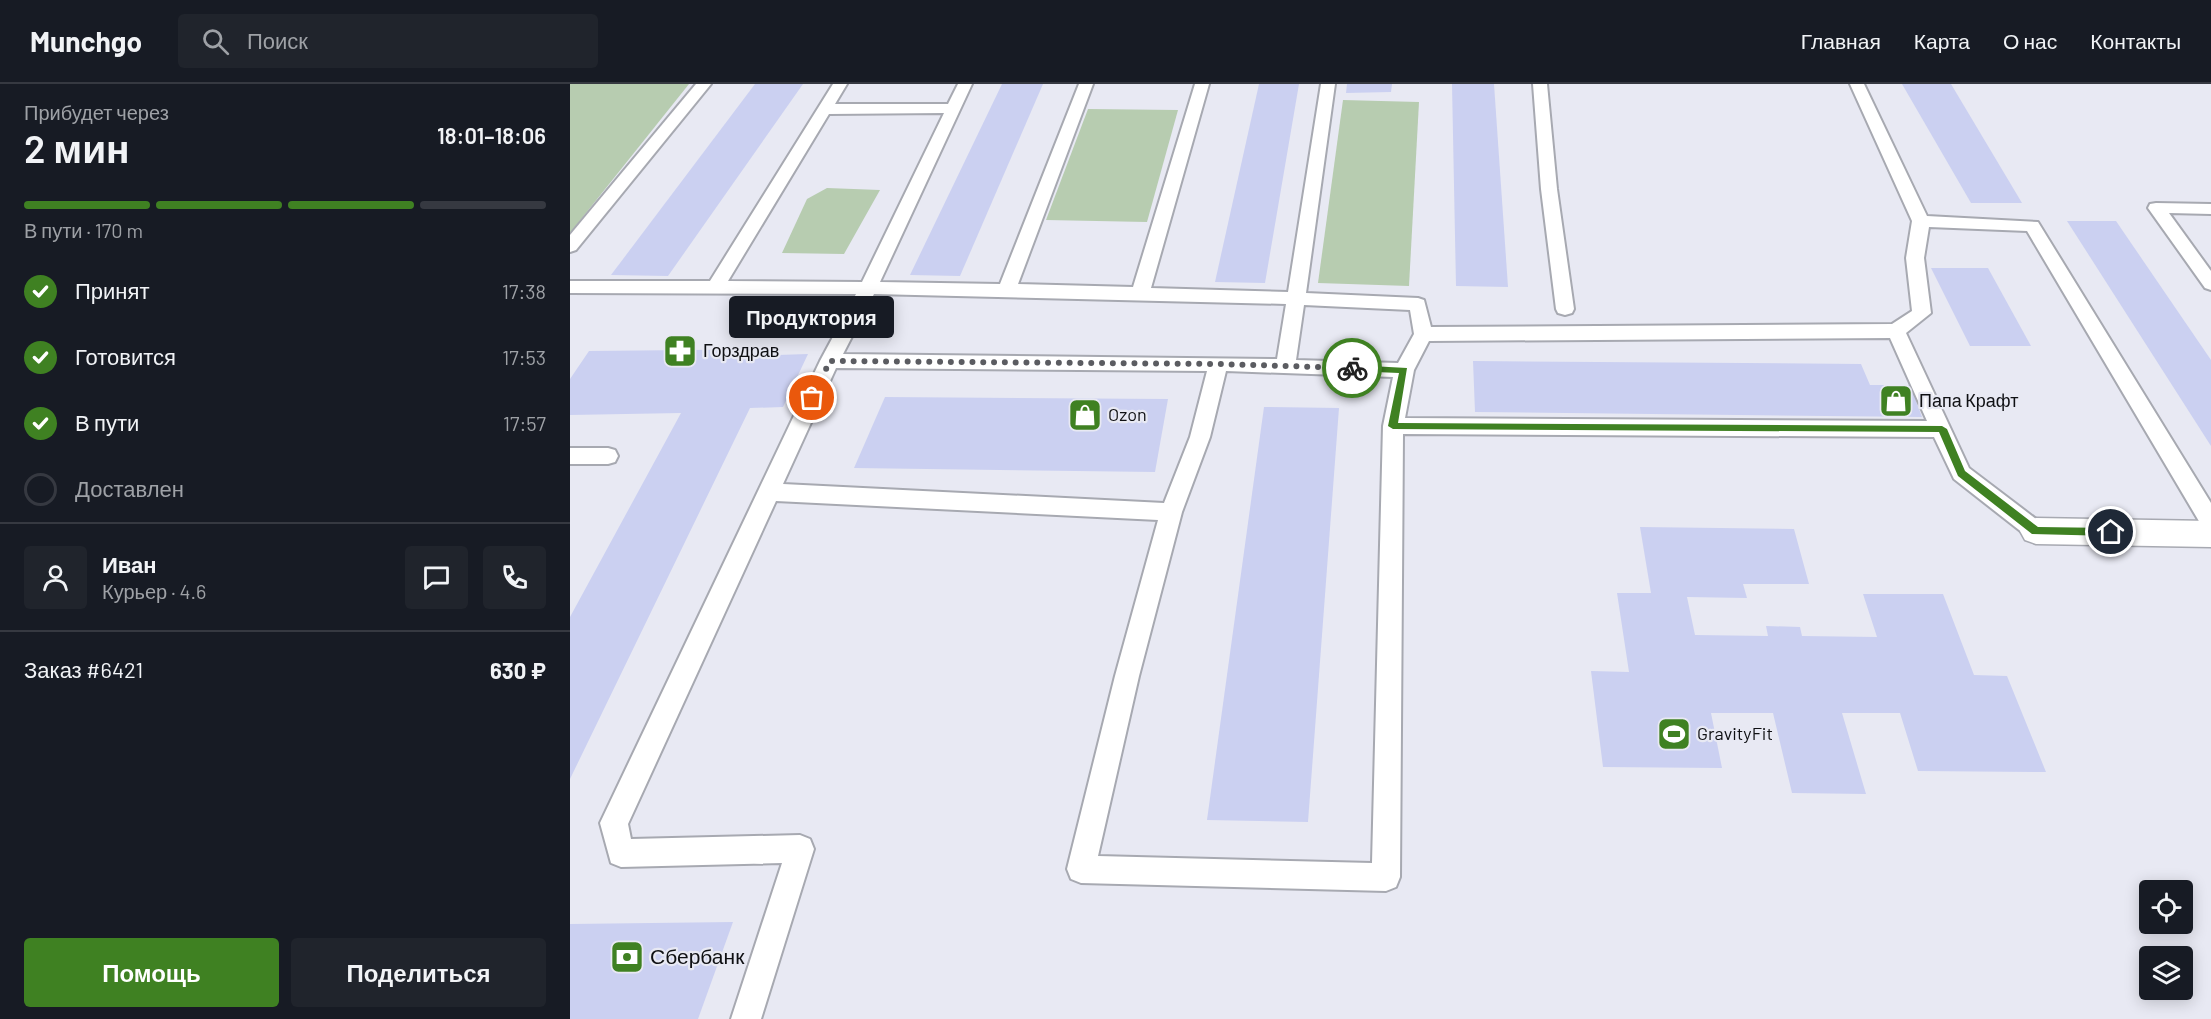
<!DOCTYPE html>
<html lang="ru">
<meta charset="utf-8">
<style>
body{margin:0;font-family:Barlow,sans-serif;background:#20242c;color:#f1f3f6;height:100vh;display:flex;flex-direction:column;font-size:22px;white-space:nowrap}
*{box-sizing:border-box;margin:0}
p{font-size:20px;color:#9ea1a6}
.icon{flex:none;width:33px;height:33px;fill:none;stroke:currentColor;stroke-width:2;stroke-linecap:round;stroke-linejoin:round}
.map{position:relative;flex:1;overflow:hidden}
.details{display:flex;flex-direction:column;background:#171b24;width:570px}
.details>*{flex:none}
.controls{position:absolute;left:1569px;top:796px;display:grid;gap:12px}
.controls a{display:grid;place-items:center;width:54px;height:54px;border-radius:6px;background:#171b24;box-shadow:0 3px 15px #0003;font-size:30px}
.pin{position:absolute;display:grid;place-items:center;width:51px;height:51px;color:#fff;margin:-26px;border:3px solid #fff;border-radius:50%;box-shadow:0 2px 6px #0007}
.courier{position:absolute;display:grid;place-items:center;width:60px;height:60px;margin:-30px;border:4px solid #3f8122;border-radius:50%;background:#fff;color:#222;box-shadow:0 2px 8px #0007}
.bubble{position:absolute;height:42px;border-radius:6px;background:#171b24;box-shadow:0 3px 15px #0003;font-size:20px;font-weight:600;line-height:42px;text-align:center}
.head em{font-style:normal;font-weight:600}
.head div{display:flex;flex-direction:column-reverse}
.head{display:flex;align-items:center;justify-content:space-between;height:102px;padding:0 24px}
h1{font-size:39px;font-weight:600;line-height:45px}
.bar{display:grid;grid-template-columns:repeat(4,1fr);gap:9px 6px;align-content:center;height:72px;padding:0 24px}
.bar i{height:8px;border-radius:4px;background:#363941}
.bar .active{background:#3f8122}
.bar p{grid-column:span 4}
.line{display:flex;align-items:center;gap:15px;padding:0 24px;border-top:2px solid #363941}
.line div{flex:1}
.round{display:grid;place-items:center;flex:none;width:63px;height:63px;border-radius:6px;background:#20242c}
ol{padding:0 24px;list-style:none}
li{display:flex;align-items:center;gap:18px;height:66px}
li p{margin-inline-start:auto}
li .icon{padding:6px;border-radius:50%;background:#3f8122;color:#fff;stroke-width:4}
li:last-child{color:#9ea1a6}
li i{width:33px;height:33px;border:3px solid #363941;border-radius:50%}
.cta{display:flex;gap:12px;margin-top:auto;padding:12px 24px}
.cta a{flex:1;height:69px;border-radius:6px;background:#3f8122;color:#fff;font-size:24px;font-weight:600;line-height:69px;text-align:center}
.cta a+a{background:#20242c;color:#f1f3f6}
header{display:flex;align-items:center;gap:36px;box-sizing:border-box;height:84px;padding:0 30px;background:#171b24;border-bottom:2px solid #363941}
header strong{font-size:28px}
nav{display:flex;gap:33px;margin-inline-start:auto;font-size:21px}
.search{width:420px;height:54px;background:#20242c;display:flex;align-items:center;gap:15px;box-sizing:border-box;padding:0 21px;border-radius:6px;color:#9ea1a6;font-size:22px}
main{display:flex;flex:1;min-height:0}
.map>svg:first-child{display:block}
.green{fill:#b7ccb0}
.building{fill:#cbd0f1}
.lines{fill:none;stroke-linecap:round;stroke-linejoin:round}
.service-casing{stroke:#a7a9b1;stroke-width:4}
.minor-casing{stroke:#a7a9b1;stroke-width:3}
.service{fill:#fff;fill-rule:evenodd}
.minor{fill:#fff;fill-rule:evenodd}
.route{fill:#3f8122}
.done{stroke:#5b5c61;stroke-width:6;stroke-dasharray:0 10.8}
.labels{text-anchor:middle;stroke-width:4.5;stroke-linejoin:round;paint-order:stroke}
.poi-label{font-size:18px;fill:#0f1013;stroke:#e8e9f3;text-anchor:start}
.near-poi-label{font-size:21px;fill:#0f1013;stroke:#e8e9f3;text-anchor:start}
</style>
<header>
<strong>Munchgo</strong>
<div class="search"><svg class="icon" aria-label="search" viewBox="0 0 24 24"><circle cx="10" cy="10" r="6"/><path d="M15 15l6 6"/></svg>Поиск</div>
<nav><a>Главная</a><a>Карта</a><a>О нас</a><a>Контакты</a></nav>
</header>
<main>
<section class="details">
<div class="head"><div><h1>2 мин</h1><p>Прибудет через</p></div><em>18:01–18:06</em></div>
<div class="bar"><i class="active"></i><i class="active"></i><i class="active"></i><i></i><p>В пути · 170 m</p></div>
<ol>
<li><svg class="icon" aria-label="check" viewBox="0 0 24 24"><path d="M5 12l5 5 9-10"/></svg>Принят<p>17:38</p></li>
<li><svg class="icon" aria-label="check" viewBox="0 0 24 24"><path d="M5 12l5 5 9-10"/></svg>Готовится<p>17:53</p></li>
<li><svg class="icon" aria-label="check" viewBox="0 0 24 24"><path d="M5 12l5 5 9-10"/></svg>В пути<p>17:57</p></li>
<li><i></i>Доставлен</li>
</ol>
<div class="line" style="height:108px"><a class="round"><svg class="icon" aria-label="person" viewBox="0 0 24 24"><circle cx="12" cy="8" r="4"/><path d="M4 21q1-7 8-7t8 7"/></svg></a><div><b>Иван</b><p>Курьер · 4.6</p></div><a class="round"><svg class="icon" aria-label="chat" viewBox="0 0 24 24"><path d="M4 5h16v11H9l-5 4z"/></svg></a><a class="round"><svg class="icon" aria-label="phone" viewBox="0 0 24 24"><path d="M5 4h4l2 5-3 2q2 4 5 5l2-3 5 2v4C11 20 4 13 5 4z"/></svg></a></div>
<div class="line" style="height:78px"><div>Заказ #6421</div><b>630 ₽</b></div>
<div class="cta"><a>Помощь</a><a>Поделиться</a></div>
</section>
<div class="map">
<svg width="1641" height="935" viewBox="0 0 1641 935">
<rect width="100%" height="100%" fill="#e8e9f3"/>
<!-- green -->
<g class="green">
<polygon points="0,0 119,0 0,149"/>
<polygon points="773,16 849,18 839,202 748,199"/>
<polygon points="518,25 608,26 577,138 476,136"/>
<polygon points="257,104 310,106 274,170 212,169 237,115"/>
</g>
<!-- building -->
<g class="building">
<polygon points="185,0 233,0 98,192 41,191"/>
<polygon points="432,0 473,0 390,192 340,191"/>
<polygon points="689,0 729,0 695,199 645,198"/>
<polygon points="777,0 822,0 821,8 776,9"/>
<polygon points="882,0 924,0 938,203 886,202"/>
<polygon points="1332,0 1381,0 1452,119 1401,119"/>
<polygon points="1497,137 1546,137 1641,276 1641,362"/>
<polygon points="1361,184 1418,184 1461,262 1400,262"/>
<polygon points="210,265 207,271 238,270 213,323 180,324 0,695 0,533 111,329 0,331 0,295 19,267"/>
<polygon points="903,277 1291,280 1300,301 1340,301 1352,333 905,328"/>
<polygon points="315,313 598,315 585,388 284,384"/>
<polygon points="694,323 769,324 738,738 637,736"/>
<polygon points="1070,443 1224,445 1239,500 1173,500 1177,514 1117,513 1125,551 1198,552 1196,542 1230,543 1232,552 1307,553 1293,510 1373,510 1404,591 1437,592 1476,688 1348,687 1330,629 1272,629 1296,710 1222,709 1203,629 1141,629 1152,684 1033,683 1021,587 1059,588 1047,509 1081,509"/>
<polygon points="163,838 128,935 0,935 0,840"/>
</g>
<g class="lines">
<defs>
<g id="service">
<polygon points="126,0 141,0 6,166 0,168 0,151"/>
<path d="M263 0H277L265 20H378L388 0H402L310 198 430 200 509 0H523L448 200 563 203 625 0H639L581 204 718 208 751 0H765L736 209 848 214 854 216 861 243 1322 240 1342 227 1336 174 1342 137 1280 0H1294L1357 132 1468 138 1641 419V447L1633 444 1457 147 1359 143 1354 174 1361 229 1336 249 1399 384 1474 441 1477 447 1474 453 1466 456 1458 453 1384 395 1364 353 833 350 830 793 826 803 816 807 511 799 501 795 497 785 545 592 588 436 206 417 58 740 61 755 230 751 240 755 244 765 191 935H161L212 779 51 783 41 779 30 739 250 277 286 210 0 209V197H140ZM374 29 292 198 158 197 259 30ZM304 210 716 220 707 275 273 270ZM734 221 840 226 844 250 828 279 726 276ZM1320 254 1357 337 835 334 844 286 859 257ZM266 284 637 287 620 353 594 419 213 400ZM656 287 823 293 813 342 802 779 528 772 569 592 612 428 640 353Z"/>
<polygon points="963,0 977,0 987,105 1004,225 1002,229 995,231 988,229 986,225 971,105"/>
<polygon points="1586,119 1641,120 1641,130 1599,129 1641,187 1641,206 1635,204 1578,124 1580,120"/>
<polygon points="0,364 38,364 45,366 48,372 45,378 38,380 0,380"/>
</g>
<polygon id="minor" points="1466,434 1641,437 1641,463 1466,460 1455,456 1450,447 1455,438"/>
</defs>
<!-- service casing -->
<use href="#service" class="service-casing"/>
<!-- minor casing -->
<use href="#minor" class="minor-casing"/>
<!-- service -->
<use href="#service" class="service"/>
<!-- minor -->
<use href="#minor" class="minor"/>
</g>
<!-- route -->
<polygon class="route" points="782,281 837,284 828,339 1372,342 1377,345 1395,387 1468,443 1541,444 1545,448 1541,452 1462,450 1388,392 1369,348 823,345 818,342 829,289 782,287 778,284"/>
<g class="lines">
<!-- done -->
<polyline class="done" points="242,314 260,277 648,280 782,284"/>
</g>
<!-- icons -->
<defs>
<symbol id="pharmacy-square" viewBox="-11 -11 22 22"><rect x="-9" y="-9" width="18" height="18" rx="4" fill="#3f8122" stroke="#e8e9f3"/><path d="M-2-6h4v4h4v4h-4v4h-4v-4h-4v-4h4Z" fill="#fff"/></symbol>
<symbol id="shop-square" viewBox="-11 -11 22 22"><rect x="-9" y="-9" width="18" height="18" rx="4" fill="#3f8122" stroke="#e8e9f3"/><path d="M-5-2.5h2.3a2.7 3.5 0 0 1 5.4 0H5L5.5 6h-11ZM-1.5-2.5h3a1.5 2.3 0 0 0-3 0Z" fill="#fff"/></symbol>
<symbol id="stadium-square" viewBox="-11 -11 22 22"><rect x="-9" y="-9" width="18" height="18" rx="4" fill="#3f8122" stroke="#e8e9f3"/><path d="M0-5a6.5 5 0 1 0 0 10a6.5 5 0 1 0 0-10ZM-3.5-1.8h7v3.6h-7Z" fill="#fff"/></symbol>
<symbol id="bank-square" viewBox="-11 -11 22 22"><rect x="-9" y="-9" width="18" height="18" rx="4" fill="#3f8122" stroke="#e8e9f3"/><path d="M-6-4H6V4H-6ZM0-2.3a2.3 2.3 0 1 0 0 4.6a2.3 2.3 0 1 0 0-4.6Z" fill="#fff"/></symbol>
</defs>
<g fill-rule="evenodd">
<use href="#pharmacy-square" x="91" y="248" width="38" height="38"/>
<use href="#shop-square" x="1307" y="298" width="38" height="38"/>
<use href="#shop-square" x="496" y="312" width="38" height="38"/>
<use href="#stadium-square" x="1085" y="631" width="38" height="38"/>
<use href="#bank-square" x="38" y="854" width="38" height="38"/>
</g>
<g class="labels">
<!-- poi labels -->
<g class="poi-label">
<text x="133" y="273">Горздрав</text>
<text x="1349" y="323">Папа Крафт</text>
<text x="538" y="337">Ozon</text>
<text x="1127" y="656">GravityFit</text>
</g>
<!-- near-poi labels -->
<g class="near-poi-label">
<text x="80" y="880">Сбербанк</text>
</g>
</g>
</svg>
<div class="controls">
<a><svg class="icon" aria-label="locate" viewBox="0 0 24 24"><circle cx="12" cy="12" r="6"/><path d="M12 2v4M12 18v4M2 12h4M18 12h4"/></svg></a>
<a><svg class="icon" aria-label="layers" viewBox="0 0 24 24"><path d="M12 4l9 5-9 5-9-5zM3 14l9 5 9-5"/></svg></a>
</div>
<div class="pin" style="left:242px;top:314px;background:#ea580c"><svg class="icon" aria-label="bag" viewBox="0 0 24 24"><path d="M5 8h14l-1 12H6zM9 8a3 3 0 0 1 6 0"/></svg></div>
<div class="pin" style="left:1541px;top:448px;background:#1f2937"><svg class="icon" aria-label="home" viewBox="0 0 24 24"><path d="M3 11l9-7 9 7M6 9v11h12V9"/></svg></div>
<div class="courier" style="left:782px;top:284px"><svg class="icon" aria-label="bike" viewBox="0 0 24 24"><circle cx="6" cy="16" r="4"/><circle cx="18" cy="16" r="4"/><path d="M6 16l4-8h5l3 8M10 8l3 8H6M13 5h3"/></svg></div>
<div class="bubble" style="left:159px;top:212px;width:165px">Продуктория</div>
</div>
</main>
